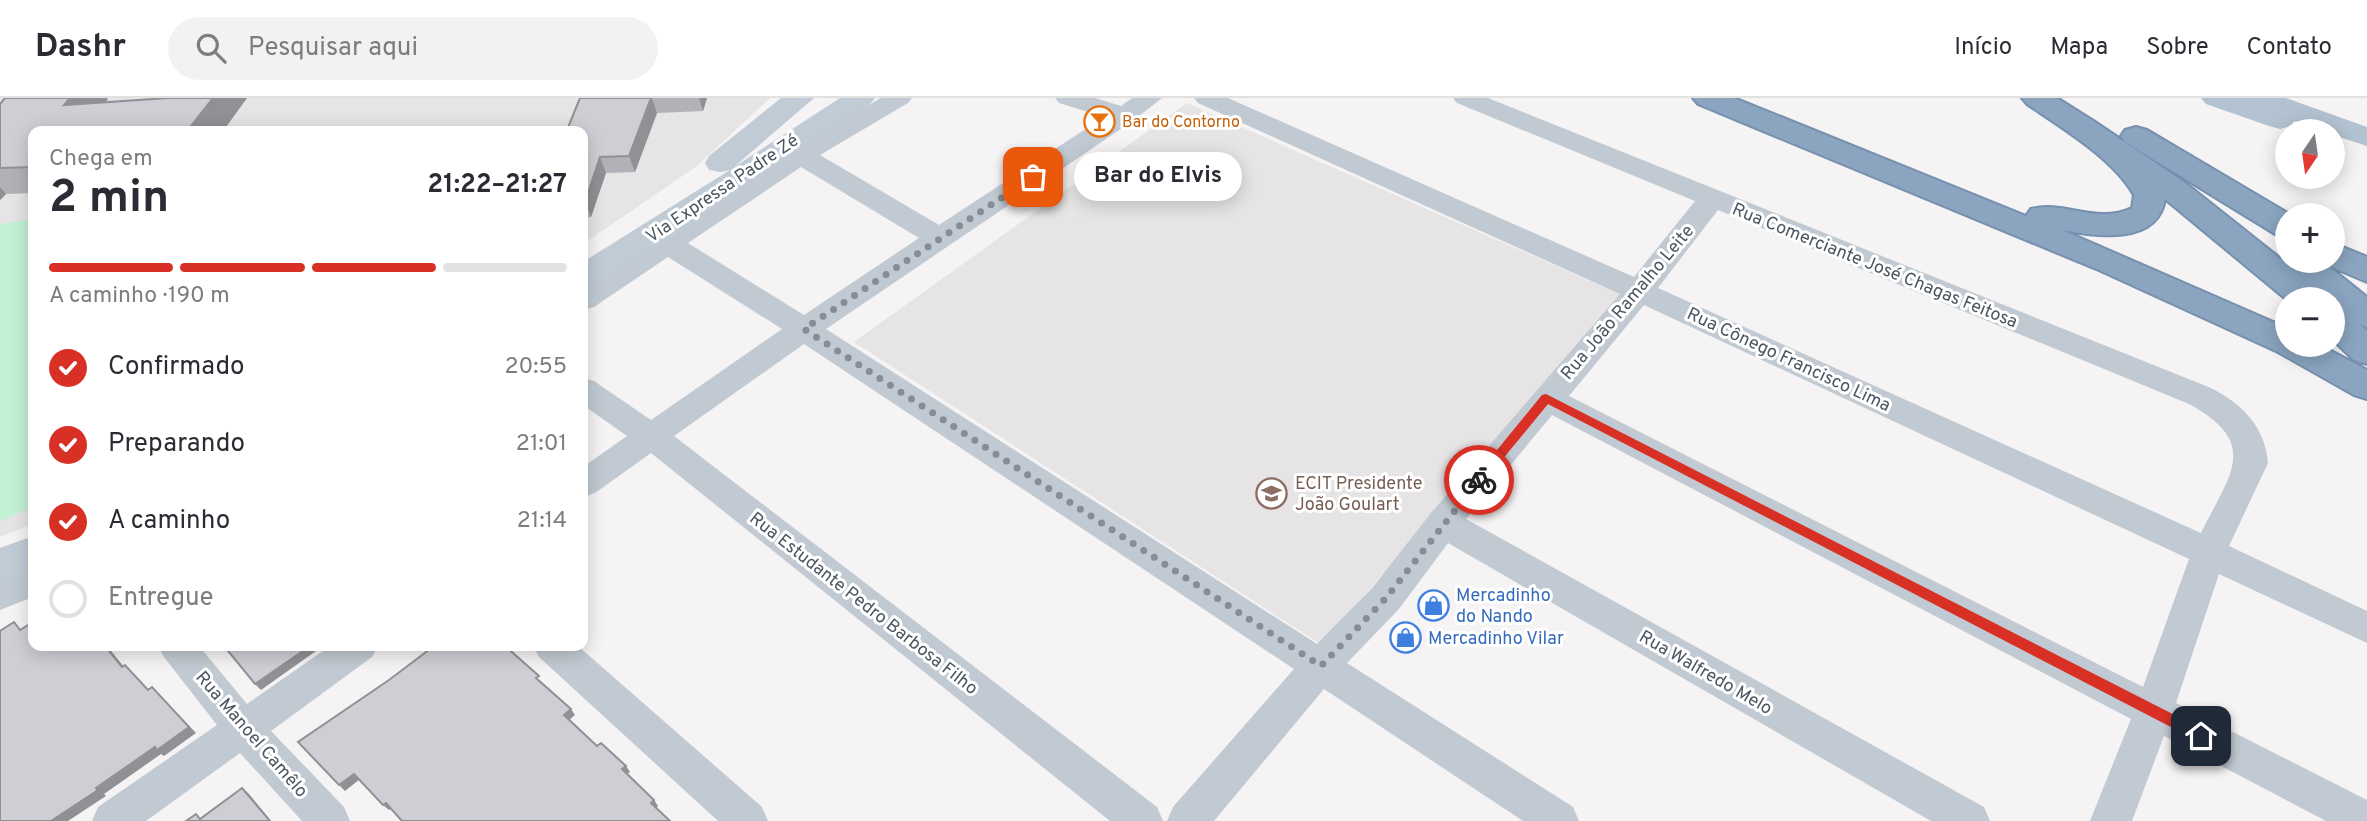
<!DOCTYPE html>
<html lang="pt">
<meta charset="utf-8">
<style>
body{margin:0;font-family:Overpass,sans-serif;background:#f2f2f3;color:#2b2b33;height:100vh;display:flex;flex-direction:column;font-size:26px;white-space:nowrap}
*{box-sizing:border-box;margin:0}
p{font-size:23px;color:#7c7c81}
.icon{flex:none;width:38px;height:38px;fill:none;stroke:currentColor;stroke-width:2;stroke-linecap:round;stroke-linejoin:round}
.map{position:relative;flex:1;overflow:hidden}
.drawer{position:absolute;left:28px;top:28px;width:560px;height:525px;display:flex;flex-direction:column;background:#fff;border-radius:14px;box-shadow:0 4px 18px #0003}
.drawer>*{flex:none}
.needle{width:46px;rotate:193deg}
.tools{position:absolute;left:2275px;top:21px;display:grid;gap:14px}
.tools a{display:grid;place-items:center;width:70px;height:70px;border-radius:50%;background:#fff;box-shadow:0 4px 18px #0003;font-size:35px}
.pin{position:absolute;display:grid;place-items:center;width:60px;height:60px;color:#fff;margin:-30px;border-radius:14px;box-shadow:0 4px 10px #0006}
.courier{position:absolute;display:grid;place-items:center;width:70px;height:70px;margin:-35px;border:5px solid #d93025;border-radius:50%;background:#fff;color:#222;box-shadow:0 2px 9px #0007}
.bubble{position:absolute;height:49px;border-radius:24px;background:#fff;box-shadow:0 4px 18px #0003;font-size:23px;font-weight:700;line-height:49px;text-align:center}
.overview em{font-style:normal;font-weight:700}
.overview div{display:flex;flex-direction:column-reverse}
.overview{display:flex;align-items:center;justify-content:space-between;height:119px;padding:0 21px}
h1{font-size:46px;font-weight:700;line-height:52px}
.bar{display:grid;grid-template-columns:repeat(4,1fr);gap:10px 7px;align-content:center;height:84px;padding:0 21px}
.bar i{height:9px;border-radius:5px;background:#e1e1e2}
.bar .on{background:#d93025}
.bar p{grid-column:span 4}
ol{padding:0 21px;list-style:none}
li{display:flex;align-items:center;gap:21px;height:77px}
li p{margin-inline-start:auto}
li .icon{padding:7px;border-radius:50%;background:#d93025;color:#fff;stroke-width:4}
li:last-child{color:#7c7c81}
li i{width:38px;height:38px;border:4px solid #e1e1e2;border-radius:50%}
header{display:flex;align-items:center;gap:42px;box-sizing:border-box;height:98px;padding:0 35px;background:#fff;border-bottom:2px solid #e1e1e2}
header strong{font-size:33px}
nav{display:flex;gap:38px;margin-inline-start:auto;font-size:24px}
.search{width:490px;height:63px;background:#f2f2f3;display:flex;align-items:center;gap:18px;box-sizing:border-box;padding:0 24px;border-radius:38px;color:#7c7c81;font-size:26px}
.map>svg:first-child{display:block}
.education{fill:#e6e4e5}
.green{fill:#c3f1d5}
.lines{fill:none;stroke-linecap:round;stroke-linejoin:round}
.highway-casing{stroke:#7690ad;stroke-width:4}
.street{fill:#c1cad2;fill-rule:evenodd}
.secondary{fill:#c1cbd6;fill-rule:evenodd}
.primary{fill:#b3c2d1;fill-rule:evenodd}
.highway{fill:#8ba5c1;fill-rule:evenodd}
.wall{fill:#b0b2b7}
.shaded-wall{fill:#909195}
.building{fill:#cdcfd5;stroke:#909195;stroke-width:2}
.route{fill:#d93025}
.done{stroke:#868d94;stroke-width:7;stroke-dasharray:0 12.6}
.labels{text-anchor:middle;stroke-width:6;stroke-linejoin:round;paint-order:stroke}
.far-food-label{font-size:16px;fill:#c56008;stroke:#fff;text-anchor:start}
.street-label{font-size:18px;fill:#4a5661;stroke:#fff}
.education-label{font-size:18px;fill:#785e54;stroke:#fff;text-anchor:start}
.shop-label{font-size:18px;fill:#366cbe;stroke:#fff;text-anchor:start}
</style>
<header>
<strong>Dashr</strong>
<div class="search"><svg class="icon" aria-label="search" viewBox="0 0 24 24"><circle cx="10" cy="10" r="6"/><path d="M15 15l6 6"/></svg>Pesquisar aqui</div>
<nav><a>Início</a><a>Mapa</a><a>Sobre</a><a>Contato</a></nav>
</header>
<div class="map">
<svg width="2367" height="723" viewBox="0 0 2367 723">
<rect width="100%" height="100%" fill="#f5f3f3"/>
<!-- education -->
<g class="education">
<polygon points="0,0 770,0 697,68 583,146 583,33 33,33 33,426 0,439"/>
<polygon points="1187,5 1631,201 1320,546 854,244"/>
</g>
<!-- green -->
<polygon class="green" points="33,121 33,409 0,423 0,126"/>
<g class="lines">
<defs>
<g id="highway">
<path d="M1693 0H1734L2026 118 2031 111C2065 102 2095 127 2132 110L2134 97C2113 60 2062 30 2027 6L2022 0H2057L2095 24 2184 84 2286 165 2287 158V163H2333V145L2367 159V184L2327 167 2367 199V229L2360 227 2367 233V266L2354 262 2333 242V211L2340 213 2333 207V201L2287 202 2165 101C2158 147 2097 139 2062 132L2287 230V247H2320L2367 272V301L2354 297 2278 254 2101 173 1698 6Z"/>
<polygon points="2136,29 2147,32 2291,117 2287,117 2287,139 2275,136 2125,44 2121,38 2125,32"/>
</g>
</defs>
<!-- highway casing -->
<use href="#highway" class="highway-casing"/>
<!-- street -->
<g class="street">
<path d="M881 0H912L908 5 820 57 939 127 1104 19 1059 5 1055 0H1095L1121 8 1132 0H1162L1134 22 826 231 1317 546 1373 489 1431 415 1620 196 1198 5 1194 0H1228L1634 179 1695 103 1457 5 1453 0H1488L2211 290C2242 306 2265 328 2268 365L2229 448 2367 513V545L2219 476 2176 605 2367 702V723H2326L2164 638 2132 723H2090L2131 621 1552 317 1466 421 1984 709 1990 723H1931L1448 445 1399 511 1347 565 1573 709 1579 723H1523L1324 591 1214 723H1167L1173 709 1294 571 804 246 674 338 1157 709 1163 723H1110L651 355 595 395 583 399V369L627 338 583 307V280L594 283 651 322 782 231 668 159 594 209 583 212V188L792 51ZM801 69 919 140 804 217 688 145ZM1718 112 2189 306C2262 346 2229 377 2201 435L1658 190ZM1644 207 2189 461 2143 589 1569 298Z"/>
<polygon points="33,469 33,499 0,512 0,482"/>
<polygon points="158,548 199,548 247,606 330,548 378,548 372,559 271,633 344,709 350,723 302,723 240,655 146,723 92,723 98,709 217,627 164,559"/>
<polygon points="533,548 578,548 762,709 768,723 718,723 539,559"/>
</g>
<!-- secondary -->
<g class="secondary">
<polygon points="781,0 814,0 734,69 840,0 875,0 870,6 668,142 595,187 583,190 583,164 730,72 720,74 709,72 705,65 709,58"/>
<polygon points="33,438 33,472 0,485 0,450"/>
</g>
<!-- primary -->
<polygon class="primary" points="2201,0 2286,0 2367,29 2367,48 2333,37 2333,33 2323,33 2294,23 2291,28 2280,31 2269,28 2206,6"/>
<!-- highway -->
<use href="#highway" class="highway"/>
</g>
<!-- wall -->
<g class="wall">
<polygon points="247,0 223,33 33,33 33,95 6,96 0,102 0,6 108,1 106,4"/>
<polygon points="580,0 707,0 703,13 657,15 635,74 606,75 591,119 583,120 583,33 567,32"/>
</g>
<!-- shaded-wall -->
<g class="shaded-wall">
<polygon points="70,0 107,0 108,1 83,32 64,7"/>
<polygon points="213,0 247,0 223,33 187,33"/>
<polygon points="652,0 657,15 635,74 629,58"/>
<polygon points="699,0 707,0 703,13"/>
<polygon points="600,59 606,75 591,119 585,104"/>
<polygon points="0,89 6,96 0,102"/>
<polygon points="105,548 107,548 129,575 122,569"/>
<polygon points="310,548 323,548 261,592 255,586"/>
<polygon points="152,589 196,635 164,658 161,656 104,696 106,698 68,723 51,723 155,649"/>
<polygon points="571,611 575,617 568,623 564,617"/>
<polygon points="626,668 630,674 626,677 622,671"/>
<polygon points="354,676 360,681 345,693 339,687"/>
<polygon points="242,690 249,696 271,723 270,723"/>
<polygon points="654,702 658,708 655,711 651,705"/>
<polygon points="386,705 391,711 389,712 383,707"/>
</g>
<!-- building -->
<g class="building">
<polygon points="5,0 70,0 64,7 168,0 213,0 187,33 33,33 33,69 0,70 0,6"/>
<polygon points="580,0 651,0 629,58 600,59 585,104 583,104 583,33 521,33 567,32"/>
<polygon points="14,524 20,532 33,524 33,548 105,548 122,569 125,567 148,592 152,589 189,629 157,652 155,649 96,690 98,692 51,723 0,723 0,533"/>
<polygon points="224,548 310,548 255,586"/>
<polygon points="434,548 505,548 539,578 536,580 571,611 564,617 597,648 601,645 626,668 622,671 654,702 651,705 670,723 402,723 386,705 383,707 354,676 339,687 298,644 389,582"/>
<polygon points="242,690 270,723 186,723 196,716 200,721"/>
</g>
<!-- route -->
<polygon class="route" points="1546,296 2206,633 2206,642 2196,642 1548,306 1483,385 1475,385 1475,379 1542,297"/>
<g class="lines">
<!-- done -->
<polyline class="done" points="1033,79 804,231 1321,568 1386,500 1479,382"/>
</g>
<!-- icons -->
<defs>
<symbol id="bar-ring" viewBox="-11 -11 22 22"><circle r="9.5" fill="#fff" stroke="#e8710a" stroke-width="1.5"/><path d="M-6-5H6L.8 .8V4.5H3.5V6h-7V4.5H-.8V.8Z" fill="#e8710a"/></symbol>
<symbol id="school-ring" viewBox="-11 -11 22 22"><circle r="9.5" fill="#fff" stroke="#8d6e63" stroke-width="1.5"/><path d="M0-5L7-2L0 1L-7-2ZM-4 1L0 2.5L4 1V4Q0 6-4 4Z" fill="#8d6e63"/></symbol>
<symbol id="shop-ring" viewBox="-11 -11 22 22"><circle r="9.5" fill="#fff" stroke="#3f7fe0" stroke-width="1.5"/><path d="M-5-2.5h2.3a2.7 3.5 0 0 1 5.4 0H5L5.5 6h-11ZM-1.5-2.5h3a1.5 2.3 0 0 0-3 0Z" fill="#3f7fe0"/></symbol>
</defs>
<g fill-rule="evenodd">
<use href="#bar-ring" x="1082" y="6" width="35" height="35"/>
<use href="#school-ring" x="1254" y="378" width="35" height="35"/>
<use href="#shop-ring" x="1416" y="490" width="35" height="35"/>
<use href="#shop-ring" x="1388" y="522" width="35" height="35"/>
</g>
<g class="labels">
<!-- far-food labels -->
<g class="far-food-label">
<text x="1122" y="29">Bar do Contorno</text>
</g>
<!-- street labels -->
<g class="street-label">
<text transform="translate(722 90) rotate(-34)" y="6">Via Expressa Padre Zé</text>
<text transform="translate(1875 167) rotate(22)" y="6">Rua Comerciante José Chagas Feitosa</text>
<text transform="translate(1627 204) rotate(-50)" y="6">Rua João Ramalho Leite</text>
<text transform="translate(1789 261) rotate(25)" y="6">Rua Cônego Francisco Lima</text>
<text transform="translate(864 505) rotate(38)" y="6">Rua Estudante Pedro Barbosa Filho</text>
<text transform="translate(1706 574) rotate(30)" y="6">Rua Walfredo Melo</text>
<text transform="translate(252 636) rotate(49)" y="6">Rua Manoel Camêlo</text>
</g>
<!-- education labels -->
<g class="education-label">
<text x="1295" y="391">ECIT Presidente<tspan x="1295" dy="21">João Goulart</tspan></text>
</g>
<!-- shop labels -->
<g class="shop-label">
<text x="1456" y="503">Mercadinho<tspan x="1456" dy="21">do Nando</tspan></text>
<text x="1428" y="546">Mercadinho Vilar</text>
</g>
</g>
</svg>
<div class="tools">
<a><svg class="needle" viewBox="-14 -14 28 28"><path d="M0-13l5 13h-10z" fill="#e53935"/><path d="M0 13l5-13h-10z" fill="#7c7c81"/></svg></a>
<a>+</a>
<a>−</a>
</div>
<div class="pin" style="left:1033px;top:79px;background:#ea580c"><svg class="icon" aria-label="bag" viewBox="0 0 24 24"><path d="M5 8h14l-1 12H6zM9 8a3 3 0 0 1 6 0"/></svg></div>
<div class="pin" style="left:2201px;top:638px;background:#1f2937"><svg class="icon" aria-label="home" viewBox="0 0 24 24"><path d="M3 11l9-7 9 7M6 9v11h12V9"/></svg></div>
<div class="courier" style="left:1479px;top:382px"><svg class="icon" aria-label="bike" viewBox="0 0 24 24"><circle cx="6" cy="16" r="4"/><circle cx="18" cy="16" r="4"/><path d="M6 16l4-8h5l3 8M10 8l3 8H6M13 5h3"/></svg></div>
<div class="bubble" style="left:1074px;top:54px;width:168px">Bar do Elvis</div>
<section class="drawer">
<div class="overview"><div><h1>2 min</h1><p>Chega em</p></div><em>21:22–21:27</em></div>
<div class="bar"><i class="on"></i><i class="on"></i><i class="on"></i><i></i><p>A caminho · 190 m</p></div>
<ol>
<li><svg class="icon" aria-label="check" viewBox="0 0 24 24"><path d="M5 12l5 5 9-10"/></svg>Confirmado<p>20:55</p></li>
<li><svg class="icon" aria-label="check" viewBox="0 0 24 24"><path d="M5 12l5 5 9-10"/></svg>Preparando<p>21:01</p></li>
<li><svg class="icon" aria-label="check" viewBox="0 0 24 24"><path d="M5 12l5 5 9-10"/></svg>A caminho<p>21:14</p></li>
<li><i></i>Entregue</li>
</ol>
</section>
</div>
